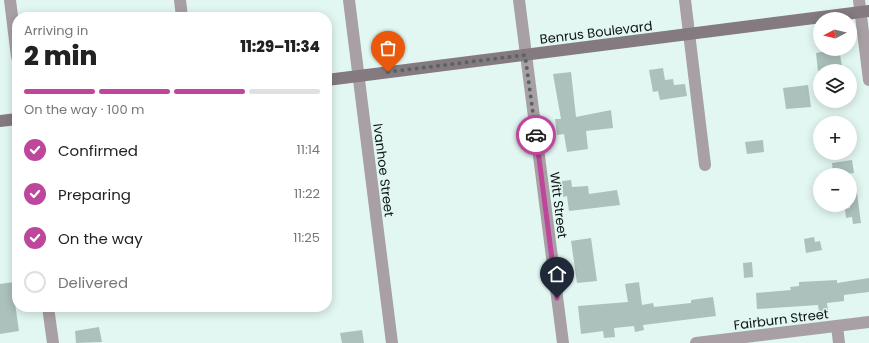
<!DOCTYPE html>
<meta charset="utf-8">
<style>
body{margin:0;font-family:Poppins,sans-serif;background:#f2f2f2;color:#222;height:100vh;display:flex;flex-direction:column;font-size:15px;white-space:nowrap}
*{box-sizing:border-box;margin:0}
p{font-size:13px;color:#767676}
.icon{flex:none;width:22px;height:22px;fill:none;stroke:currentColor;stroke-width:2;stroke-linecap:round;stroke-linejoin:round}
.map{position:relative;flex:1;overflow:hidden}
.side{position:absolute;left:12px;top:12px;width:320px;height:300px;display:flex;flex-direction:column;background:#fff;border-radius:16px;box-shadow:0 2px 10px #0003}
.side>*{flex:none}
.needle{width:26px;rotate:263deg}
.controls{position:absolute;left:813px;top:12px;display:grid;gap:8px}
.controls a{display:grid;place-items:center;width:44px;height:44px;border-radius:50%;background:#fff;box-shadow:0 2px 10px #0003;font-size:20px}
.pin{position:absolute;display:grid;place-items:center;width:34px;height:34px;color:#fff;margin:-41px -17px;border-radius:50% 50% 50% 0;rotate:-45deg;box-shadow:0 0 4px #0007}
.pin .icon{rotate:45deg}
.courier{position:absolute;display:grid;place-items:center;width:40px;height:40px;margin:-20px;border:3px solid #bf479b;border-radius:50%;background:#fff;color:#222;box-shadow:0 1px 5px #0007}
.overview em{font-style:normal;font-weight:800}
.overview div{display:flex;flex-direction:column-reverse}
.overview{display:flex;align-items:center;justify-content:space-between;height:68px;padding:0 12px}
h1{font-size:26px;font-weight:800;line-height:30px}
.bar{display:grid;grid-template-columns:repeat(4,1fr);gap:6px 4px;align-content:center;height:48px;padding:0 12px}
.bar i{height:5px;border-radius:3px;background:#e0e0e0}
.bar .selected{background:#bf479b}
.bar p{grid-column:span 4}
ol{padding:0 12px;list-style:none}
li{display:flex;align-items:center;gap:12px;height:44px}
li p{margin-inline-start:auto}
li .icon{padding:4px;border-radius:50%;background:#bf479b;color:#fff;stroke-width:4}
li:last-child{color:#767676}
li i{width:22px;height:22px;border:2px solid #e0e0e0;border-radius:50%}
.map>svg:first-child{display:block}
.building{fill:#acc1bc}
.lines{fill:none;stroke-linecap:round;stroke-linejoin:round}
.street{stroke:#a8a0a5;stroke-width:12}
.secondary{stroke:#847a80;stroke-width:12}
.done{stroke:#586461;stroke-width:4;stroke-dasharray:0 7.2}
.route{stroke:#bf479b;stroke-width:5}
.labels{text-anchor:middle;stroke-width:3;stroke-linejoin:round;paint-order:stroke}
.street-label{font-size:13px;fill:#0d1513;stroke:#e2f7f2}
</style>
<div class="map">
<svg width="869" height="343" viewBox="0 0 869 343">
<rect width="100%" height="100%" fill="#e2f7f2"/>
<!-- building -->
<g class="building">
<polygon points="839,49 842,66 838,67 839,71 818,71 816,53"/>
<polygon points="663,68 665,80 673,79 674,85 685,84 687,96 660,100 658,91 653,92 649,70"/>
<polygon points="571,72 576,117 611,110 613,128 586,131 588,149 567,152 564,134 557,135 555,119 561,119 553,74"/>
<polygon points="808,85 811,107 786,109 783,88"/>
<polygon points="763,140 764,152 747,154 745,142"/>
<polygon points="852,160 854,173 833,175 832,163"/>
<polygon points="571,180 572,187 588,186 589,194 617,190 620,205 569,211 567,196 563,197 562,181"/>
<polygon points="850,185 856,185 861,223 853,224 852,217 846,218 845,209 850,208"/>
<polygon points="814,237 815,242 820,241 822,250 806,253 804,239"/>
<polygon points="591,238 597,281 577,283 571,241"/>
<polygon points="752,262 753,277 744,278 743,263"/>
<polygon points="869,278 869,292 844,295 844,301 827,303 828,311 819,312 818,305 757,309 756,293 791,290 790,287 799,286 799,282 837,280 837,283"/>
<polygon points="14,282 17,302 15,303 19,331 0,334 0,284"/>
<polygon points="639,282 642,305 653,303 654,307 691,303 691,300 713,297 716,316 643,325 644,330 635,332 634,326 614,328 615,337 604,338 603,331 581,334 578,306 628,302 625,284"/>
<polygon points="99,327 102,342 76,343 75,331"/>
<polygon points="362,330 364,343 342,343 340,333"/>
</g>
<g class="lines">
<!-- street -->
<g class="street">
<polyline points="10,0 17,57"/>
<polyline points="180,0 182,17"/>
<polyline points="349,0 392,343"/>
<polyline points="519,0 563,343"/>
<polyline points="685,0 705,165"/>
<polyline points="859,0 869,80"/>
<polyline points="48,307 53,343"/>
<polyline points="837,326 839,343"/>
<polyline points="696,343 869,322"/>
</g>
<!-- secondary -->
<g class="secondary">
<polyline points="327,80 869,11"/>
<polyline points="0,121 17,119"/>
</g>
</g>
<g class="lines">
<!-- done -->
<polyline class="done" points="388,72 525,55 536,135"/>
<!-- route -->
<polyline class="route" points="536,135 557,298"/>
</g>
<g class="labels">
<!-- street labels -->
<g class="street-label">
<text transform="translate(596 32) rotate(-7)" y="5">Benrus Boulevard</text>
<text transform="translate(384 170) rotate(83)" y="5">Ivanhoe Street</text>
<text transform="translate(559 205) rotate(83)" y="5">Witt Street</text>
<text transform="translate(781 319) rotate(-7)" y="5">Fairburn Street</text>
</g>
</g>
</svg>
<div class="controls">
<a><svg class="needle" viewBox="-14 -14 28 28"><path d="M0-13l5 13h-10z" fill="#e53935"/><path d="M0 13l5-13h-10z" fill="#767676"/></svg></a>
<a><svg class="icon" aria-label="layers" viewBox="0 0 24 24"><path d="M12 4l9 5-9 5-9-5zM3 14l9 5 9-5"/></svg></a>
<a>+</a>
<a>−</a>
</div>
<div class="pin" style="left:388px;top:72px;background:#ea580c"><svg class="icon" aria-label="bag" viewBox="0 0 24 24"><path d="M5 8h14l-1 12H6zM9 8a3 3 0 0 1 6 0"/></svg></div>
<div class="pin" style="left:557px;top:298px;background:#1f2937"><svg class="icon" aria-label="home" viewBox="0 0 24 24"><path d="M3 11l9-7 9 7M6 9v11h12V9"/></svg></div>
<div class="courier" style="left:536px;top:135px"><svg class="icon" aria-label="car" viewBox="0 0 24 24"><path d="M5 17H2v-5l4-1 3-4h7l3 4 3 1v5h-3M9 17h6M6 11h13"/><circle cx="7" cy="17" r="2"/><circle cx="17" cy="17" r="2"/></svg></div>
<section class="side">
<div class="overview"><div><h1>2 min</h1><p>Arriving in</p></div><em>11:29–11:34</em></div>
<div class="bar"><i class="selected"></i><i class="selected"></i><i class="selected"></i><i></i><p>On the way · 100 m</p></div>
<ol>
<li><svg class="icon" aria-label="check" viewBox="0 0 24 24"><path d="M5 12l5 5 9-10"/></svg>Confirmed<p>11:14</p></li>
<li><svg class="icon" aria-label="check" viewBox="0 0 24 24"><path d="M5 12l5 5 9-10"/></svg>Preparing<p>11:22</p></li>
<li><svg class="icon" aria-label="check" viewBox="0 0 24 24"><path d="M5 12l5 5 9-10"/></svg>On the way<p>11:25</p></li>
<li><i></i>Delivered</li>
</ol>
</section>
</div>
